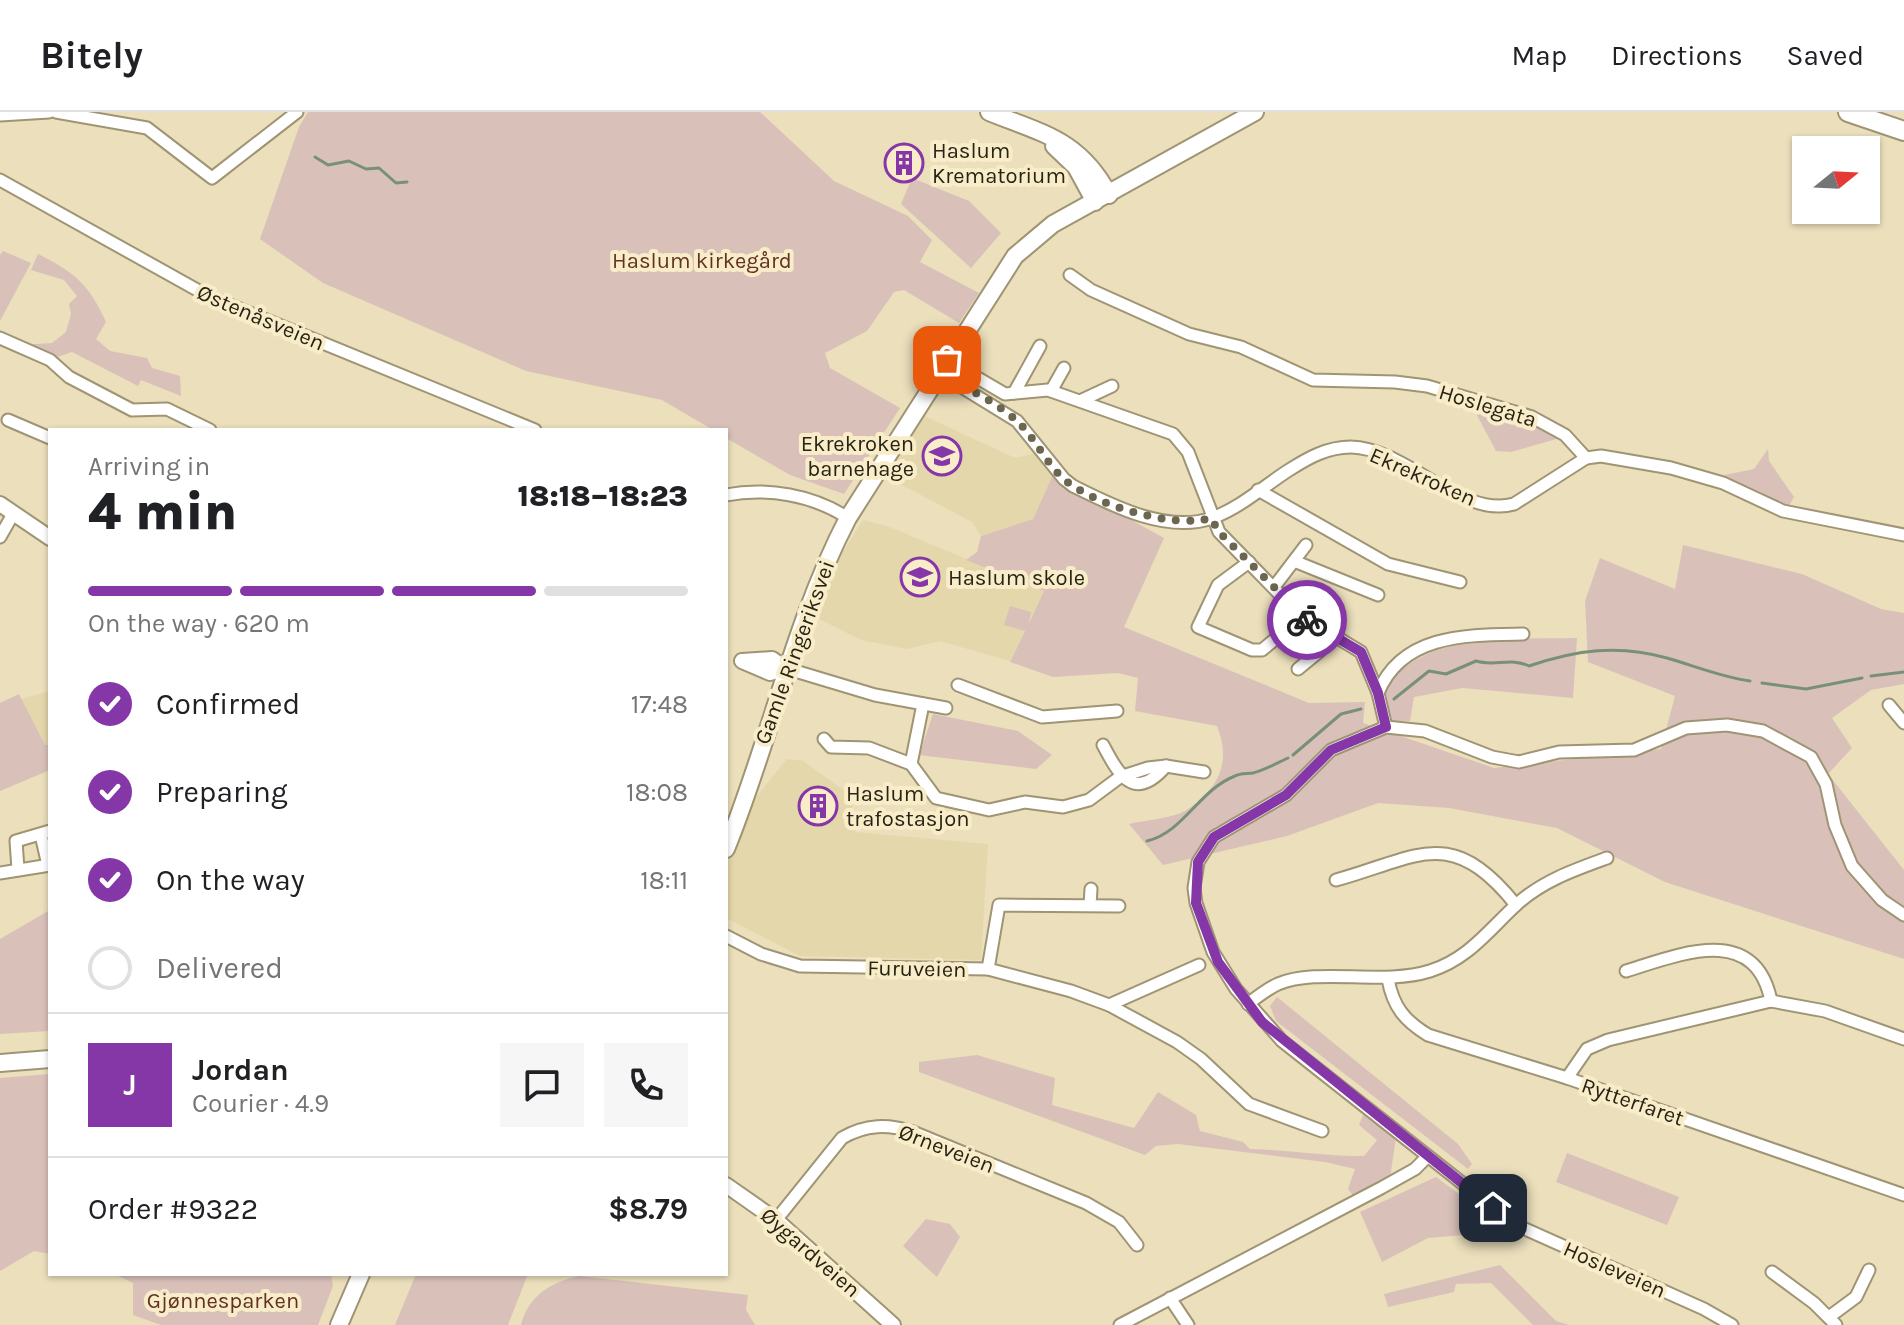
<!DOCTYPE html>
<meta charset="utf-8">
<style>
body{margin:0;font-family:Karla,sans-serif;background:#f6f6f6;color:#202124;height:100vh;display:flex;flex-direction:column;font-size:30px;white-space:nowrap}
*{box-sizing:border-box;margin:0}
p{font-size:26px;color:#757577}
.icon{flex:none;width:44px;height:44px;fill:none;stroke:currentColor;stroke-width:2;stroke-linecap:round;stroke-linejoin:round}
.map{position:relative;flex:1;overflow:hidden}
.panel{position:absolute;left:48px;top:316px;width:680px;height:848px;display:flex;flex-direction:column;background:#fff;border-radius:0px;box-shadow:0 2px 6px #0004}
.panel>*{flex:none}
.needle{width:52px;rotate:72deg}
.tools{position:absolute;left:1792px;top:24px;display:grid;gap:16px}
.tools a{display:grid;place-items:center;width:88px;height:88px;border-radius:0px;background:#fff;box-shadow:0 2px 6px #0004;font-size:40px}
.pin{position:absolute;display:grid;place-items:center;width:68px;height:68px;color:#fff;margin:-34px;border-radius:16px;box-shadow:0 4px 12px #0006}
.courier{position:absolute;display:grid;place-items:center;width:80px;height:80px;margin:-40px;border:6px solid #8537a8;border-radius:50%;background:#fff;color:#222;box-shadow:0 2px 10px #0007}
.head em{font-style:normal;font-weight:800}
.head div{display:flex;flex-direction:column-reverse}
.head{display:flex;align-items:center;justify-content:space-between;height:136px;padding:0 40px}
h1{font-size:52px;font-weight:800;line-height:60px}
.bar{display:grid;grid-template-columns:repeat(4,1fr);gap:12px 8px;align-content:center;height:96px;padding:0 40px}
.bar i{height:10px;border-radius:6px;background:#e0e0e0}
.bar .selected{background:#8537a8}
.bar p{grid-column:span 4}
.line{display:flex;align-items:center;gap:20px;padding:0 40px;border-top:2px solid #e0e0e0}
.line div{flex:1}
.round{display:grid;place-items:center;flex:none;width:84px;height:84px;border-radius:0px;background:#f6f6f6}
ol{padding:0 40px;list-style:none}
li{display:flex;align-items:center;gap:24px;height:88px}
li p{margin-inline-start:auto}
li .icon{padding:8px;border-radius:50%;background:#8537a8;color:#fff;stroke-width:4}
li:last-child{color:#757577}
li i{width:44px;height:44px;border:4px solid #e0e0e0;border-radius:50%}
header{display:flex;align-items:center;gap:48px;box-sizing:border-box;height:112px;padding:0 40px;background:#fff;border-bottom:2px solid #e0e0e0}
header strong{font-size:38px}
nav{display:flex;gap:44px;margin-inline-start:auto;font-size:28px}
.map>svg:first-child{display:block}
.built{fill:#e5d7ac}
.green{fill:#d9c1ba}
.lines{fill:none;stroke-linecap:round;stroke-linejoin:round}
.stream{stroke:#789079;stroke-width:3}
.minor-casing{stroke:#9f9473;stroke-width:15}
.tertiary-casing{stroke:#9f9473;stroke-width:18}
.secondary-casing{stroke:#9f9473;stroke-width:20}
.primary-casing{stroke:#9f9473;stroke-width:22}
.minor{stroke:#fff;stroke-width:11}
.tertiary{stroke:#fff;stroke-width:14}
.secondary{stroke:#fff;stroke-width:16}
.primary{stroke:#fff;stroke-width:18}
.done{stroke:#6c654f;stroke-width:8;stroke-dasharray:0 14.4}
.route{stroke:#8537a8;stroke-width:10}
.labels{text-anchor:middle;stroke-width:8;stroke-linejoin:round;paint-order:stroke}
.poi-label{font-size:22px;fill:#272315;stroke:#f9edc9;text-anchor:start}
.park-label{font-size:22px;fill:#613124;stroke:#f9edc9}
.street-label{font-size:22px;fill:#272315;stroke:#f9edc9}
</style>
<header>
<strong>Bitely</strong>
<nav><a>Map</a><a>Directions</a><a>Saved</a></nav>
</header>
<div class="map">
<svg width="1904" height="1213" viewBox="0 0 1904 1213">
<rect width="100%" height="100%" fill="#ebdfbc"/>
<!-- built -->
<g class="built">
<polygon points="922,303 1015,346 1042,340 1055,358 1033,407 981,424 972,410 885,364"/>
<polygon points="863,408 887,414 1044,479 1010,549 940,529 907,537 861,528 813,504 836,451"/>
<polygon points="50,579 50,633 45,633 21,587"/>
<polygon points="787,647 803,649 853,685 851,707 855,720 988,732 981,848 800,844 726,806 726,752 756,685"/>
</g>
<!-- green -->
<g class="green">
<polygon points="308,0 760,0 834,69 908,104 932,128 920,150 979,181 959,211 904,178 894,180 867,219 825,241 830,256 900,296 844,382 790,363 726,326 726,318 713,318 662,288 526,259 323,171 260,127 299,15"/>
<polygon points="912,66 969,89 1001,121 971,156 901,92"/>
<polygon points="3,139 31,151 0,209 0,143"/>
<path d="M38 142C74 160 89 172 106 210L96 227 110 239 147 246 152 256 180 264 181 284 141 268 138 274 72 240 49 248 19 233 52 231 66 220 71 202 69 192 77 184 64 168 31 158Z"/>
<polygon points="1471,292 1516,302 1560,326 1511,340 1496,339"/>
<polygon points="1768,337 1769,349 1794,385 1789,394 1774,389 1761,380 1725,368 1725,363 1754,357"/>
<path d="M1055 358 1073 376 1164 426 1124 515 1309 591 1365 590 1363 611 1494 656 1661 637 1675 584 1588 550 1585 489 1600 446 1675 477 1683 433 1802 462 1881 497 1904 501V572L1871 578 1832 606 1852 636 1828 662 1904 758V847L1665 770 1557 716 1449 696 1378 691 1287 724 1163 753 1129 712C1145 708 1170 707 1185 699 1218 678 1232 651 1217 614L1135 599 1138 566 1118 561 1053 565 1010 550 1025 519 1004 513 1010 494 1031 500 1029 511 1044 479 966 448 977 440 981 424 1033 407Z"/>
<path d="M1577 526 1573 586 1462 576 1414 585 1410 609H1392C1382 592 1381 574 1398 560 1448 519 1515 528 1577 526Z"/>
<polygon points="19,582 45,633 50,633 50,658 0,679 0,591"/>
<polygon points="933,602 1018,619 1052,643 1036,657 919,643"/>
<polygon points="50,798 50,919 0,922 0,827"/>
<polygon points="1277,885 1458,1032 1472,1052 1468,1057 1276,909 1270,894"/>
<path d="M977 943 1055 966 1052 993 1134 1016 1158 980 1196 1003 1200 1019 1243 1030 1250 1037C1288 1038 1325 1044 1364 1044L1377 1028 1359 1013 1363 1003 1396 1026 1390 1066 1354 1085 1348 1077 1355 1057 1325 1050 1178 1032 1156 1034 1145 1043 919 960V950Z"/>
<polygon points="50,962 50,1142 34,1139 0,1159 0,966"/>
<polygon points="1567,1041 1679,1085 1667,1113 1556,1070"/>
<polygon points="1436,1065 1505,1116 1498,1120 1428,1126 1382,1150 1360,1100"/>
<polygon points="926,1107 950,1112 960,1125 937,1165 903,1134"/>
<polygon points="1500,1153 1556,1209 1569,1213 1533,1213 1491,1171 1456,1172 1454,1180 1388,1195 1384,1182"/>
<polygon points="114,1162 331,1162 333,1174 318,1213 161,1213 133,1203 133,1171"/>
<polygon points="416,1162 528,1162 508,1213 395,1213"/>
<path d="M580 1164 748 1183 746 1198 755 1213H521C528 1184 552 1169 580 1164Z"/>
</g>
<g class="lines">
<!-- stream -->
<g class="stream">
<polyline points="315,45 328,53 349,49 366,57 379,56 396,71 407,70"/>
<polyline points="1871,564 1904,560"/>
<polyline points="1762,571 1806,577 1862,566"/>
<path d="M1394 587 1429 559 1446 562 1476 549C1494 555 1511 545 1529 554 1576 538 1618 532 1667 546 1695 554 1721 565 1750 569"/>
<polyline points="1293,643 1341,602 1361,597"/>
<path d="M1147 729C1184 720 1199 678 1235 664 1240 661 1247 662 1253 661 1265 658 1277 651 1288 646"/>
</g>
<defs>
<g id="minor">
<polyline points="56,0 147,16 212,66 297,0"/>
<polyline points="0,3 49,0"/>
<polyline points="0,68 208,184 535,318"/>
<polyline points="1070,163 1091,178 1189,222 1241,235 1313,268 1395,270 1427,274 1532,305 1565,323 1586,346 1601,344 1671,356 1723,371 1783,399 1904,423"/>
<polyline points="0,226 50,248 69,265 132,298 167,297 210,318"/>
<polyline points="947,248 1005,282 1048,278 1173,322 1188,340 1219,420 1300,503 1361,540 1378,581"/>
<path d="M939 261 1017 309 1064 367 1073 374C1111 393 1167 422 1212 406 1240 396 1264 374 1289 358 1308 346 1327 335 1351 335 1406 336 1461 407 1514 392L1586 346"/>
<polyline points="1051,279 1064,256"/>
<polyline points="1014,281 1040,234"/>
<polyline points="1082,288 1112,274"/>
<polyline points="8,308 50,326"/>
<polyline points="1258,378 1388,452 1460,470"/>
<path d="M726 383C767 375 813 383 848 406"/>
<polyline points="0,425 13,402"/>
<polyline points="1294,449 1378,483"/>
<polyline points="1249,450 1218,473 1198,515 1252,538 1262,538 1302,505"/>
<polyline points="1274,475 1306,433"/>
<polyline points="785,556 875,583 946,596"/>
<polyline points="1298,557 1321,538 1329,520"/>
<polyline points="958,573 1042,605 1117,599"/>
<polyline points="1889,593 1904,611"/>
<path d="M1386 615 1378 581C1402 521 1469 523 1523 522"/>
<polyline points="824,627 831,635 869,636 911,652 936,686 989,698 1025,690 1063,695 1089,688 1120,665 1148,656 1166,654 1204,660"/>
<path d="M1103 633C1119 663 1134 691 1166 654"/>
<polyline points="911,652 923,592"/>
<polyline points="41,723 48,753"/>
<polyline points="18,757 16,729 50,719"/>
<polyline points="0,761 50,753"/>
<path d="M1336 768C1417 746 1450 711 1516 793"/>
<polyline points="1090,793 1091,777"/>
<polyline points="726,824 761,842 800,854 988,857 1071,879 1109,893 1177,930 1201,947 1249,992 1322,1019"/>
<polyline points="988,857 999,793 1119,794"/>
<path d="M1626 859C1678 843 1755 810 1771 889"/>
<path d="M1388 867C1393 895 1405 909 1428 923L1567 966 1904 1083"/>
<path d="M1248 892C1257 885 1267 877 1278 872 1319 855 1382 874 1430 859 1468 847 1488 819 1516 793 1542 769 1574 758 1607 746"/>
<polyline points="1109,893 1199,853"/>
<polyline points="1567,966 1587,937 1608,928 1771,889 1825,899 1904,927"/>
<path d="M776 1108 842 1026C866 1012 888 1012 913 1020L1086 1091 1119 1110 1137 1133"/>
<polyline points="1772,1160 1814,1191 1836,1213"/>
<polyline points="1170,1186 1188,1213"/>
<polyline points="1829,1205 1856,1185 1869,1158"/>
<polyline points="1120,1213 1381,1076 1415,1057 1427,1045"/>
<polyline points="1732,1213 1704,1197 1514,1112 1282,929 1236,877 1213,840 1196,791 1194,776 1198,750 1214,725 1286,683 1331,638 1386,615 1425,619 1492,645 1519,650 1559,640 1634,638 1686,616 1727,613 1763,619 1811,645 1826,672 1835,713 1852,754 1882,788 1904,803"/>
</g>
<g id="tertiary">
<polyline points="0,392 50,426"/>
<polygon points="772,547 785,556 770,561 742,549"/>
<polyline points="726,1073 776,1108 893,1213"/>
</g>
<g id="secondary">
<path d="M989 0C1043 22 1079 27 1109 83"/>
<polyline points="1054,34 1076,55 1095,90"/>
<path d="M726 737C771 627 792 514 848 406L1015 144 1053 112 1255 0"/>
<polyline points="0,951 50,947"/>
<polyline points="339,1213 361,1162"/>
</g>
<polyline id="primary" points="1848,0 1904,19"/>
</defs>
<!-- minor casing -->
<use href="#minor" class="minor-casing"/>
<!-- tertiary casing -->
<use href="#tertiary" class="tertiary-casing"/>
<!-- secondary casing -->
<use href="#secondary" class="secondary-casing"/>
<!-- primary casing -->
<use href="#primary" class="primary-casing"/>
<!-- minor -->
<use href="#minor" class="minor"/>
<!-- tertiary -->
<use href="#tertiary" class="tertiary"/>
<!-- secondary -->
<use href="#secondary" class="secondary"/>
<!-- primary -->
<use href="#primary" class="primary"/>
</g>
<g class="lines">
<!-- done -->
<path class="done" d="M947 248 939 261C965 276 996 289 1018 310 1036 327 1046 352 1065 368 1095 393 1173 417 1211 406L1219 420 1307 508"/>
<!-- route -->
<polyline class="route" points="1307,508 1361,540 1378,581 1386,615 1331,638 1286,683 1214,725 1198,750 1196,791 1218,850 1262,910 1493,1096"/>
</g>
<!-- icons -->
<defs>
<symbol id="building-ring" viewBox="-11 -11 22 22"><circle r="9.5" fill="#f9edc9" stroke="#8537a8" stroke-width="1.5"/><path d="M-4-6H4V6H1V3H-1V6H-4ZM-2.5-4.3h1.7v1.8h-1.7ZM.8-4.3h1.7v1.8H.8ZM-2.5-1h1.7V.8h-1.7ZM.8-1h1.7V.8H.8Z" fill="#8537a8"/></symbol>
<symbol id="school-ring" viewBox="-11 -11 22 22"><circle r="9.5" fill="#f9edc9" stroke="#8537a8" stroke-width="1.5"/><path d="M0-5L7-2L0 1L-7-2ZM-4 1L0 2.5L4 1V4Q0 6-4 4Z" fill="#8537a8"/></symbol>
</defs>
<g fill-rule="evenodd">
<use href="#building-ring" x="882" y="29" width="44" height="44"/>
<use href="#school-ring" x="920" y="322" width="44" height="44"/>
<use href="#school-ring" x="898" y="443" width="44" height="44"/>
<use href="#building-ring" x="796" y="672" width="44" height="44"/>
</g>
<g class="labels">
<!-- poi labels -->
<g class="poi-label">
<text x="932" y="46">Haslum<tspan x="932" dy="25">Krematorium</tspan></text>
<text x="914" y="339" text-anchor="end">Ekrekroken<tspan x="914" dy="25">barnehage</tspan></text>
<text x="948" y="473">Haslum skole</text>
<text x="846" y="689">Haslum<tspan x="846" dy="25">trafostasjon</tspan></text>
</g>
<!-- park labels -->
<g class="park-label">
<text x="702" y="156">Haslum kirkegård</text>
<text x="223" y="1196">Gjønnesparken</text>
</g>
<!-- street labels -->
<g class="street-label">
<text transform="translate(261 205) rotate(23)" y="8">Østenåsveien</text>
<text transform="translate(1488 293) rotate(17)" y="8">Hoslegata</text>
<text transform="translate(1423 364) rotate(24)" y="8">Ekrekroken</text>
<text transform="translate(794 540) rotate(-70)" y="8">Gamle Ringeriksvei</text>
<text transform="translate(917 856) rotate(1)" y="8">Furuveien</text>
<text transform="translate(1633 989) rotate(19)" y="8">Rytterfaret</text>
<text transform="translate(947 1036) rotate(21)" y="8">Ørneveien</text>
<text transform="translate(811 1140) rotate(41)" y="8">Øygardveien</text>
<text transform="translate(1615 1157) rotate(24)" y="8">Hosleveien</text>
</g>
</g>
</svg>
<div class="tools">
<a><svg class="needle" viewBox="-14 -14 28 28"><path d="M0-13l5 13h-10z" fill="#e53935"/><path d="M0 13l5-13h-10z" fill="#757577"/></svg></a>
</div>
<div class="pin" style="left:947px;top:248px;background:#ea580c"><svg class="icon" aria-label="bag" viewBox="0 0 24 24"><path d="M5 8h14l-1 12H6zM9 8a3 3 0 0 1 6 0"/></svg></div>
<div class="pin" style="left:1493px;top:1096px;background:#1f2937"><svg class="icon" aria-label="home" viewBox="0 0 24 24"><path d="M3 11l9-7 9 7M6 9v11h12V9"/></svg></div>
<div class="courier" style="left:1307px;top:508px"><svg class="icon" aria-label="bike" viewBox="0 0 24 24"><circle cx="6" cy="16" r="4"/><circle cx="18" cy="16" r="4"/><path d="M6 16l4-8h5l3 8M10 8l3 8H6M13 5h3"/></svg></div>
<section class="panel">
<div class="head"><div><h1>4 min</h1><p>Arriving in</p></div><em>18:18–18:23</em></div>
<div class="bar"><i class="selected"></i><i class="selected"></i><i class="selected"></i><i></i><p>On the way · 620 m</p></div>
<ol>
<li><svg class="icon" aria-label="check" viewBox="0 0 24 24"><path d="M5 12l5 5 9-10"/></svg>Confirmed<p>17:48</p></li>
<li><svg class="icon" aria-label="check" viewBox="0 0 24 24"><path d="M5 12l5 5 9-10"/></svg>Preparing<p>18:08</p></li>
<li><svg class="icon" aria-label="check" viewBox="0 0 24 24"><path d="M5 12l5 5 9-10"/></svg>On the way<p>18:11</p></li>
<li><i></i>Delivered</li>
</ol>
<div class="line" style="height:144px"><b class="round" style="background:#8537a8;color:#fff">J</b><div><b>Jordan</b><p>Courier · 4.9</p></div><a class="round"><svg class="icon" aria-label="chat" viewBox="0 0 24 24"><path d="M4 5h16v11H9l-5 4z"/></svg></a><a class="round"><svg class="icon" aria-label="phone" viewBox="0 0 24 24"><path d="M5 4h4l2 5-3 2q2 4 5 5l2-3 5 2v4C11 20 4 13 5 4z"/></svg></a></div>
<div class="line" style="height:104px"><div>Order #9322</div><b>$8.79</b></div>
</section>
</div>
